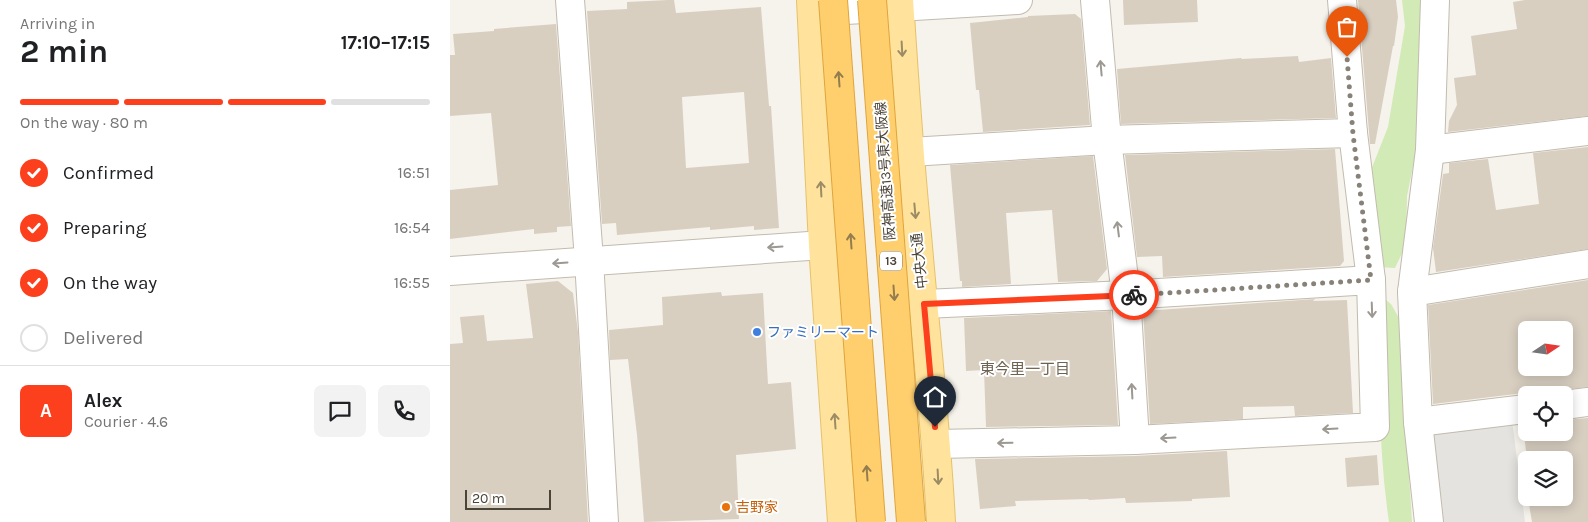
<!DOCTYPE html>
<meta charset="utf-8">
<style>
body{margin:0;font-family:Karla,"Noto Sans JP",sans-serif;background:#f2f2f2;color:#202124;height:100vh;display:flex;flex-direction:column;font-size:19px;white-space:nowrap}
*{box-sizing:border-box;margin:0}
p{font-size:16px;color:#757577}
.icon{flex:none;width:28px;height:28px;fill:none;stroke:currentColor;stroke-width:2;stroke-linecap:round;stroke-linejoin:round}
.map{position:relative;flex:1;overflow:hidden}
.panel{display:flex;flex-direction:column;background:#fff;width:450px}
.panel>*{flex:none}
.needle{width:32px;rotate:77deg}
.fabs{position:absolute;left:1068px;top:321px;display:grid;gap:10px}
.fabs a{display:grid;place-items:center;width:55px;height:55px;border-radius:8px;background:#fff;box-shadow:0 2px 12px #0003;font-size:25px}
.scale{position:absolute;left:15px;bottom:12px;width:86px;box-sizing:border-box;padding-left:5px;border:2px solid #4b4439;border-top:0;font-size:14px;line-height:18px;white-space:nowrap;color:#4b4439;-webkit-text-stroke:4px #fff;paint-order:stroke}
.pin{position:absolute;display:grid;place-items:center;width:42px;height:42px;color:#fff;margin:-51px -21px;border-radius:50% 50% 50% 0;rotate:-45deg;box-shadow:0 0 5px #0007}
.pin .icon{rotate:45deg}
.courier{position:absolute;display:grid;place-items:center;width:50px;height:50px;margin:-25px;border:4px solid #fc3f1d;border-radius:50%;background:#fff;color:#222;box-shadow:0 1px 6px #0007}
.headline em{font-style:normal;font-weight:700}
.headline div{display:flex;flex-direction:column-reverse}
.headline{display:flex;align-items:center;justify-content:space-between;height:85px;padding:0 20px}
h1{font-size:32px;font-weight:700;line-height:38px}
.bar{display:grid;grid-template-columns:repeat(4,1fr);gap:8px 5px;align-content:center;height:60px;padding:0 20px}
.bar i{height:6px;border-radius:4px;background:#e0e0e0}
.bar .active{background:#fc3f1d}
.bar p{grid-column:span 4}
.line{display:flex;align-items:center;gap:12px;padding:0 20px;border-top:1px solid #e0e0e0}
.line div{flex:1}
.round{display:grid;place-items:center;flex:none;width:52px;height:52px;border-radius:8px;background:#f2f2f2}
ol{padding:0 20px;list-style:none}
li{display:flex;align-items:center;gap:15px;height:55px}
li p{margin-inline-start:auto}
li .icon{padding:5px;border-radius:50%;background:#fc3f1d;color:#fff;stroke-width:4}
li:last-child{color:#757577}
li i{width:28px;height:28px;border:2px solid #e0e0e0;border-radius:50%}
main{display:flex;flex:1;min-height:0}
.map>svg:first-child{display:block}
.green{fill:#d2eab5}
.parking{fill:#e5e3e0}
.building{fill:#d8cfc1;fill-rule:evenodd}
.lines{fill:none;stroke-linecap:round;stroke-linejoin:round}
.minor-casing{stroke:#c2bbae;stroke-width:30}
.tertiary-casing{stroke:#c2bbae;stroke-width:30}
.primary-casing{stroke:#e6c16a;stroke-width:30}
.minor{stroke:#fff;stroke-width:28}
.tertiary{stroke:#fff;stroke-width:28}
.primary{stroke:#ffe39c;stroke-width:28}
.motorway-bridge-casing{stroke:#e0a43c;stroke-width:30;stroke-linecap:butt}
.motorway-bridge{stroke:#ffcf6e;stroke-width:28}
.oneway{stroke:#9c8c66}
.oneway2{stroke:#9c9892}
.oneway3{stroke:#937c4e}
.done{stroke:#878178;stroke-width:5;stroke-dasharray:0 9}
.route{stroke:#fc3f1d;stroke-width:6}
.shop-dot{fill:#3f7fe0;stroke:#fff;stroke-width:2}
.food-dot{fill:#e8710a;stroke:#fff;stroke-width:2}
.labels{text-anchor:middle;stroke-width:4;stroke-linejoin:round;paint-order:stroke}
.shield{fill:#fff;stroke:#817c74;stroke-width:1}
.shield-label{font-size:12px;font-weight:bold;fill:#4b4439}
.street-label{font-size:14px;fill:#4b4439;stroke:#fff}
.shop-label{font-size:14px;fill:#366cbe;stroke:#fff;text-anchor:start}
.food-label{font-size:14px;fill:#c56008;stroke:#fff;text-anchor:start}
.neighbourhood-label{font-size:15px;fill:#6e6250;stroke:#fff}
</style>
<main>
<section class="panel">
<div class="headline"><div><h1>2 min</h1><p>Arriving in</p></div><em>17:10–17:15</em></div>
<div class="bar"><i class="active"></i><i class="active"></i><i class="active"></i><i></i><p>On the way · 80 m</p></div>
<ol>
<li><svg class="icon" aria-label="check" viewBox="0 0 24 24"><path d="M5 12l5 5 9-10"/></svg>Confirmed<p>16:51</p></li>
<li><svg class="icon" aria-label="check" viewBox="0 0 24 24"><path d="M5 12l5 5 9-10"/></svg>Preparing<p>16:54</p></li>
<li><svg class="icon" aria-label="check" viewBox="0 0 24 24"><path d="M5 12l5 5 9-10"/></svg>On the way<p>16:55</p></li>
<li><i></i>Delivered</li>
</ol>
<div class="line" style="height:90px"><b class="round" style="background:#fc3f1d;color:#fff">A</b><div><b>Alex</b><p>Courier · 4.6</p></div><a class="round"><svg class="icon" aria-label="chat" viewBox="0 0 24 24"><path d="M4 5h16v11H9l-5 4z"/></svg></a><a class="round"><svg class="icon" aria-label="phone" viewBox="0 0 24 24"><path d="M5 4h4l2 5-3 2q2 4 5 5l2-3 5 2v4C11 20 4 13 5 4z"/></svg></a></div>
</section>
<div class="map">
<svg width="1138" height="522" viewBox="0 0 1138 522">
<rect width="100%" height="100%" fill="#f6f3ec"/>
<!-- green -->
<g class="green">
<polygon points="952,0 974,0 966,151 957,196 956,245 945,268 929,267 921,170 938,127 955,26"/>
<path d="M928 294 941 304 949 318 962 522H939C928 447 929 370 928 294Z"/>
</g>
<!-- parking -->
<polygon class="parking" points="1062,420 1075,522 993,522 982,430"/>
<!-- building -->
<g class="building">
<path d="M218 0H224L226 13 311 7 319 106H321L329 228 304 230V226L260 230V227L167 235 166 223 152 224 137 11 177 9V2ZM294 92 299 163 236 168 232 97Z"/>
<polygon points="673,0 747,0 748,22 674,25"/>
<polygon points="908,0 946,0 948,17 944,46 943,46 925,144 920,144"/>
<polygon points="1075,0 1138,0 1138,116 998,132 999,121 1007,105 1004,78 1026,75 1021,36 1067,29 1063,2"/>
<polygon points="625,14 631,19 640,125 533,132 529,90 526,90 520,23 578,17 578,16"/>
<polygon points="106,24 121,226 107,227 107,232 84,234 84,229 0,239 0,190 48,185 41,113 0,116 0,55 5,55 3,34 44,31 44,29"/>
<polygon points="848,56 849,62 881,58 886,118 671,124 667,69 791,58 792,59"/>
<polygon points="1138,147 1138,249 986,272 983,248 993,174 999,173 999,163 1038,159 1046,210 1089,204 1083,153"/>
<polygon points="885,149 894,261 890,266 713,277 712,256 687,257 675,155"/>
<polygon points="643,156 657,269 647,281 608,282 602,210 556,213 561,284 512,287 512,281 510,281 500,165"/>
<path d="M1138 280V387L1112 390 1103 395 1074 393 983 404 978 305ZM1076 330H1114V368H1076Z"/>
<polygon points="108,281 123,293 128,332 138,522 0,522 0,344 13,343 10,317 34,315 37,341 83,338 76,284"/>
<polygon points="271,292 272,296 313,293 318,384 341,382 346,449 286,455 289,519 194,522 187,435 178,359 160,360 159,330 213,325 212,297"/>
<polygon points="865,299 863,301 897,300 903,413 845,416 844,406 793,407 793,419 700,424 693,311"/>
<polygon points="661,311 668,425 536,427 534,370 516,371 514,318"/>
<polygon points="1138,418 1138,522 1082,522 1078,498 1114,498 1114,460 1077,460 1073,425 1076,425 1076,432 1114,432 1114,420"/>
<polygon points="777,451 780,497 742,499 742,501 710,502 676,503 675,498 639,500 638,499 565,501 566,506 530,509 525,459 685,456"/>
<polygon points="927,455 929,485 897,487 895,458"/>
</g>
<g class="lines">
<defs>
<g id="minor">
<polyline points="120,0 139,260 154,522"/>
<polyline points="645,0 657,140 676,295 685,440"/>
<polyline points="362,12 568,0"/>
<polyline points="980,150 1138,131"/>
<polyline points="460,152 657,140 903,133"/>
<polyline points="0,271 373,245"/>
<polyline points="962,292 1138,264"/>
<polyline points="474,304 676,295 921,280"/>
<polyline points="1114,405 1138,402"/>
<polyline points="968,422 1076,409"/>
<polyline points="487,444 685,440 925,427 921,280 903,133 892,0"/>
</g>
<polyline id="tertiary" points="979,522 968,422 962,292 980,150 985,0"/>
<g id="primary">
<polyline points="361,0 373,245 392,522"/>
<path d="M449 0C454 78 459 156 467 235 475 330 486 426 491 522"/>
</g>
</defs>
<!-- minor casing -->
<use href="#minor" class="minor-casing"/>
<!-- tertiary casing -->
<use href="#tertiary" class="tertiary-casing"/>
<!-- primary casing -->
<use href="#primary" class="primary-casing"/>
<!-- minor -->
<use href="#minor" class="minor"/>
<!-- tertiary -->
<use href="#tertiary" class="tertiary"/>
<!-- primary -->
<use href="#primary" class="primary"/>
<defs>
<g id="motorway-bridge">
<polyline points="383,0 421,522"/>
<polyline points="422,0 461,522"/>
</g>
</defs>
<!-- motorway-bridge casing -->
<use href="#motorway-bridge" class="motorway-bridge-casing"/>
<!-- motorway-bridge -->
<use href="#motorway-bridge" class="motorway-bridge"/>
</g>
<!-- one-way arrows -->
<defs><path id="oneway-shaft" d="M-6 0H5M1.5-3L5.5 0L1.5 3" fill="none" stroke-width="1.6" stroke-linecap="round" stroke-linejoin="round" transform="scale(1.25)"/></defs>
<g class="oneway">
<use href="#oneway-shaft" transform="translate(452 49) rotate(87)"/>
<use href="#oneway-shaft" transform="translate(371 189) rotate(-93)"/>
<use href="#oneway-shaft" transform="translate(465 211) rotate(85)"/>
<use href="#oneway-shaft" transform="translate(385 421) rotate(-94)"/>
<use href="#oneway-shaft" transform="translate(488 477) rotate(87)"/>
</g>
<g class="oneway2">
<use href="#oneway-shaft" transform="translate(651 68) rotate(-95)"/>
<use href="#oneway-shaft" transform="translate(668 229) rotate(-97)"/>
<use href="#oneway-shaft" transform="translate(325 247) rotate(176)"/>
<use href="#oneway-shaft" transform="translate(110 263) rotate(176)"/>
<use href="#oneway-shaft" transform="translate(922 310) rotate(88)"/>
<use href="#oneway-shaft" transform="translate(682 391) rotate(-93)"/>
<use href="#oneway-shaft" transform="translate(880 429) rotate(177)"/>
<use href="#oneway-shaft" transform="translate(718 438) rotate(177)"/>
<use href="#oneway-shaft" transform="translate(555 443) rotate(179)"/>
</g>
<g class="oneway3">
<use href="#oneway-shaft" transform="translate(389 79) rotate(-94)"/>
<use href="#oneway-shaft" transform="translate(401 241) rotate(-94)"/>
<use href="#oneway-shaft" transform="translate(444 293) rotate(86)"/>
<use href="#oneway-shaft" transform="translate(417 473) rotate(-94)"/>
</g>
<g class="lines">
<!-- done -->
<polyline class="done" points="684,295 921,280 903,134 897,57"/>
<!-- route -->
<polyline class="route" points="485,427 474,304 684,295"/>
</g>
<!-- markers -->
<circle class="shop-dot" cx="307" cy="332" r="5"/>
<circle class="food-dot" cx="276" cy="507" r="5"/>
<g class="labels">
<!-- shield labels -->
<rect class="shield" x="430" y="251.5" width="22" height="19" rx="4"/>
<g class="shield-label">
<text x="441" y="265">13</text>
</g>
<!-- street labels -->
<g class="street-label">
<text transform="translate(435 171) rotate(-94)" y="5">阪神高速13号東大阪線</text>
<text transform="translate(469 261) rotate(-96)" y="5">中央大通</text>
</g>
<!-- shop labels -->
<g class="shop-label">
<text x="317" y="337">ファミリーマート</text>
</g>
<!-- food labels -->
<g class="food-label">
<text x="286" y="512">吉野家</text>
</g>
<!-- neighbourhood labels -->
<g class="neighbourhood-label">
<text x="575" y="374">東今里一丁目</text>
</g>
</g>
</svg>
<div class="fabs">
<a><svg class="needle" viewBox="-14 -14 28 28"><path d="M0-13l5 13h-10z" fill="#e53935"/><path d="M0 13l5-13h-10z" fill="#757577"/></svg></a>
<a><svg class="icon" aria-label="locate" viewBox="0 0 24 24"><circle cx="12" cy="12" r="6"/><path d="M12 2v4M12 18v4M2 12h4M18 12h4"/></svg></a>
<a><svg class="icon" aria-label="layers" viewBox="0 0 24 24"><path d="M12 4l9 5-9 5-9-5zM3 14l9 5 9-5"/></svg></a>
</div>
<div class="scale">20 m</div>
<div class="pin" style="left:897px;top:57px;background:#ea580c"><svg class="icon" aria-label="bag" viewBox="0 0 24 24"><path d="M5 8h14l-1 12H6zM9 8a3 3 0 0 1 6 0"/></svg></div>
<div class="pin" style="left:485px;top:427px;background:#1f2937"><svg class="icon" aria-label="home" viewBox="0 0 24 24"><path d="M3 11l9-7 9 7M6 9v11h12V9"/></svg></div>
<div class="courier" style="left:684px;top:295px"><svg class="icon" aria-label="bike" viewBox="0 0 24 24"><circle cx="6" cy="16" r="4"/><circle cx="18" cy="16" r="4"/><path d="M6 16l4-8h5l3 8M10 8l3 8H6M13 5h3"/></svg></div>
</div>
</main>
